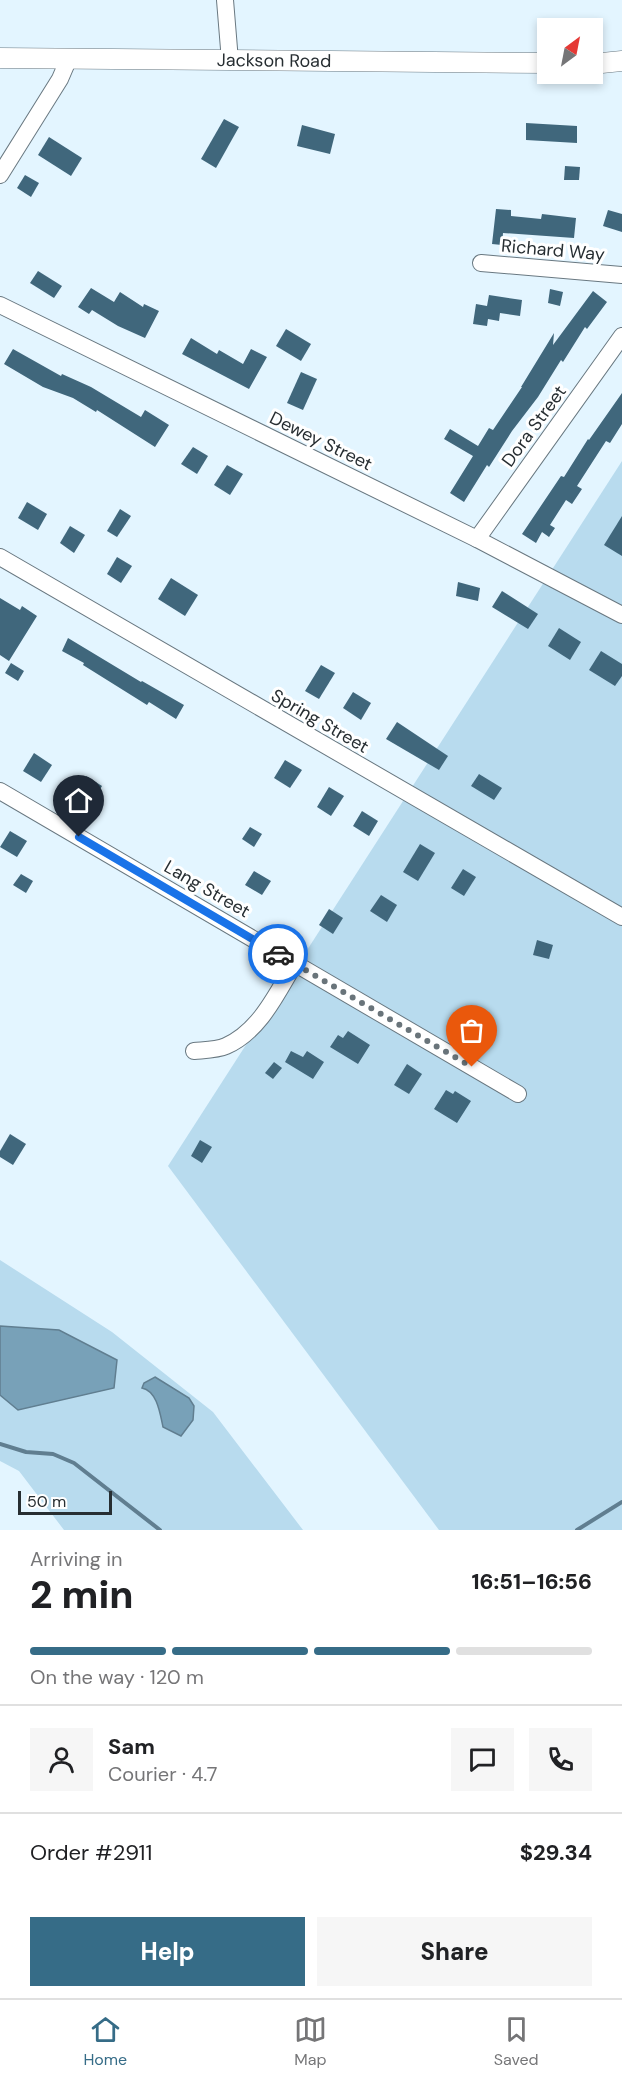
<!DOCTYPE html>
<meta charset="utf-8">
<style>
body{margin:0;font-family:"DM Sans",sans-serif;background:#f6f6f6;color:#202124;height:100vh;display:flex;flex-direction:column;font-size:22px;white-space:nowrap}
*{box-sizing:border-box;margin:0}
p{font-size:20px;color:#757577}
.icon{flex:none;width:33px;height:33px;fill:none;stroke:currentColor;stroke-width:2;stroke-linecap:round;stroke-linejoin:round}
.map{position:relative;height:1530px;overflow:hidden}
.side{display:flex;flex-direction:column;background:#fff;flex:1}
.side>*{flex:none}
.needle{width:39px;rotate:32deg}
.tools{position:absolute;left:537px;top:18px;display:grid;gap:12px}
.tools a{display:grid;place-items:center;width:66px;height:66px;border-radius:0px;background:#fff;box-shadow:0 3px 9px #0003;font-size:30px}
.scale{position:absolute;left:18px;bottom:15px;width:94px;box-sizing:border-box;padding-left:6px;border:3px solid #272e32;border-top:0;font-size:16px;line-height:21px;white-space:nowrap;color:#272e32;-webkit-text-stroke:4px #fff;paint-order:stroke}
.pin{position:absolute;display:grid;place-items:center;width:51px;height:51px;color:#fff;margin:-62px -26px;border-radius:50% 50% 50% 0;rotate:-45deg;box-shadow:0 0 6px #0007}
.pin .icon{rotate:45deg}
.courier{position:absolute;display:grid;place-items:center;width:60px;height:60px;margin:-30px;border:4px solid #1a73e8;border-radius:50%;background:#fff;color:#222;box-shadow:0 2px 8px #0007}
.headline em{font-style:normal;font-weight:800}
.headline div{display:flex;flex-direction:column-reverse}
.headline{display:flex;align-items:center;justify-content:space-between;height:102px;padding:0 30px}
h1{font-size:39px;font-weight:800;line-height:45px}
.bar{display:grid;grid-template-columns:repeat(4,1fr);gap:9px 6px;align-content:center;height:72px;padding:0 30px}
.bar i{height:8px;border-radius:4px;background:#e0e0e0}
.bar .selected{background:#366c87}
.bar p{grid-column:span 4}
.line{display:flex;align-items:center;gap:15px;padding:0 30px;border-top:2px solid #e0e0e0}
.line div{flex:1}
.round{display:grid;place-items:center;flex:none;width:63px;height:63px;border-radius:0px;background:#f6f6f6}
.primary-button{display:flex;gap:12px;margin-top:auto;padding:12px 30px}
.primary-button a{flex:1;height:69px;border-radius:0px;background:#366c87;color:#fff;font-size:24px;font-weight:800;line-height:69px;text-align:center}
.primary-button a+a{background:#f6f6f6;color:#202124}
.dock{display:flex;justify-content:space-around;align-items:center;height:84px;border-top:2px solid #e0e0e0;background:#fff;font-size:16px;color:#757577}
.dock a{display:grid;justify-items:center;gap:3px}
.dock .selected{color:#366c87}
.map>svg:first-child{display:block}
.green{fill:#b8dbee}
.water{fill:#78a1b8;stroke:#607e90;stroke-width:1.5}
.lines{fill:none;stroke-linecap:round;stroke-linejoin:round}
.stream{stroke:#607e90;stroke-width:4}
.building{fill:#40677c}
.minor-casing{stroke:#697881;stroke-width:18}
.major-casing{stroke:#697881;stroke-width:21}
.minor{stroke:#fff;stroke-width:16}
.major{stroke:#fff;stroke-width:20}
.done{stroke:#69747a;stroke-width:6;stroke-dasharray:0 10.8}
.route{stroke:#1a73e8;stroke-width:8}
.labels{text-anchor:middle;stroke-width:6;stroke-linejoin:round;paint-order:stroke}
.street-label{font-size:18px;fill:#272e32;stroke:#fff}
</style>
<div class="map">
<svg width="622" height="1530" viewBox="0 0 622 1530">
<rect width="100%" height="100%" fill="#e3f5ff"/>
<!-- green -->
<g class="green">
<polygon points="622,461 622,1530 439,1530 168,1166"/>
<polygon points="0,1260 112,1332 213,1412 303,1530 64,1530 19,1471 0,1461"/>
</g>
<!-- water -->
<g class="water">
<polygon points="0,1326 59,1330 117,1360 114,1388 18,1410 0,1395"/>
<path d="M155 1377 189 1398 194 1406 193 1420 181 1436 163 1427C160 1413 157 1391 142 1388L144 1383Z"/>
</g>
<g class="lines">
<!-- stream -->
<g class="stream">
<polyline points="0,1444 26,1452 53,1454 74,1463 160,1530"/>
<polyline points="577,1530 622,1502"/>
</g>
</g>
<!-- building -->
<g class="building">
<polygon points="224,119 239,127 216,168 201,159"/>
<polygon points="526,123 577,126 577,143 526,140"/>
<polygon points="302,125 335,134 330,154 297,146"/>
<polygon points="49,137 82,158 71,176 38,155"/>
<polygon points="565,166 580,167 579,180 564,180"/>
<polygon points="25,175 39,183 31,197 17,188"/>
<polygon points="496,209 511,210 511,216 541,219 542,214 576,218 574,238 503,233 502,245 492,244"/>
<polygon points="608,210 622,214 622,232 603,226"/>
<polygon points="38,271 62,286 54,298 30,283"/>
<polygon points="91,288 114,302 120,292 143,307 144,304 159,311 145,338 118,326 92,310 89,314 78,307"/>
<polygon points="550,289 563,292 560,306 548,303"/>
<polygon points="593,291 607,302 587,329 585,327 563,362 561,360 538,397 512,431 489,467 487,465 464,502 450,493 473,456 444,439 450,429 478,446 489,428 493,430 522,387 521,387 554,333 553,345"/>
<polygon points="489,295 522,300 520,316 500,313 499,321 488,319 487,326 473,324 476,304 487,306"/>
<polygon points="286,329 311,344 301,361 276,346"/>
<polygon points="191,338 217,354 219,350 243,364 251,349 267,357 249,389 182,354"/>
<polygon points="13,349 61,376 62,374 91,387 141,417 145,410 169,425 155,447 97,410 96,412 73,398 43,387 4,364"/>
<polygon points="301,372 317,379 303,410 287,403"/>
<polygon points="622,393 622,424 610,443 606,441 577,486 582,489 572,504 566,500 550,525 555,528 549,537 542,532 536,543 522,534 561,476 564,477 588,439 589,440"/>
<polygon points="193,447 208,456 197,474 181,464"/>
<polygon points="227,465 243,474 230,495 214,485"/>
<polygon points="27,502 47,514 38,530 18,518"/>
<polygon points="120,509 131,516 117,537 107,531"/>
<polygon points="622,516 622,556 604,545"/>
<polygon points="70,526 85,535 74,553 60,543"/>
<polygon points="117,557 132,566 121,583 107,574"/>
<polygon points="171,578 198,595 185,616 158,599"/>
<polygon points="458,582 480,588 478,601 456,596"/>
<polygon points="502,591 538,614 528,629 492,607"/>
<polygon points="0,598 20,610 22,606 37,616 9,661 0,655"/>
<polygon points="559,628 581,642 570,660 548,646"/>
<polygon points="68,638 141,682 142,681 184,705 176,719 149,702 147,705 83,665 84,663 62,651"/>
<polygon points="601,651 622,664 622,676 615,686 589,670"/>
<polygon points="11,663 24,671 18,681 5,673"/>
<polygon points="321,665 335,673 319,699 305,691"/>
<polygon points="353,692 371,703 361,720 343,708"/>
<polygon points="397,722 448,756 439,770 386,739"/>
<polygon points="34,753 52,765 41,782 23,771"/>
<polygon points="285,760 302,770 290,788 274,778"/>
<polygon points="479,774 502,788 494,800 471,786"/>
<polygon points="86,776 102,786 88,809 71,799"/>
<polygon points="329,787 344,796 331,816 317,807"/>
<polygon points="362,811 378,821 369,836 353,826"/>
<polygon points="250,827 262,834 254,847 242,839"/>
<polygon points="10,831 27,841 17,857 0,847"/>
<polygon points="420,844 435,853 418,881 403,872"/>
<polygon points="463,869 476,877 464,896 451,888"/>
<polygon points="254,871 271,881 262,895 245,885"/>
<polygon points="21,874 33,881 26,893 13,885"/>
<polygon points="381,895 397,905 387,922 370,911"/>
<polygon points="329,909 343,918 333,934 319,925"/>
<polygon points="537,940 553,945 549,959 533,955"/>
<polygon points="348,1031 370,1045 358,1064 330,1047 338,1035 343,1038"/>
<polygon points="291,1051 303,1057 307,1051 324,1062 313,1079 285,1062"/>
<polygon points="274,1062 282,1068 273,1079 265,1073"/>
<polygon points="407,1064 422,1074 409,1094 394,1085"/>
<polygon points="446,1090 453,1094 455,1091 471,1101 457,1123 434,1109"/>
<polygon points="10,1134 26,1144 13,1165 0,1157 0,1151"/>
<polygon points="200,1140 212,1147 202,1163 191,1156"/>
</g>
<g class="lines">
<defs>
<g id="minor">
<polyline points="225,0 230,61"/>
<polyline points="0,175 60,79 69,58"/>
<polyline points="481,263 622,275"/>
<polyline points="0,305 477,539 622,615"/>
<polyline points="477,539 622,336"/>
<polyline points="0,557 622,917"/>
<polyline points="0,791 518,1094"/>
<path d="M194 1051C204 1050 217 1050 226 1046 260 1031 277 993 295 963"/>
</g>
<g id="major">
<path id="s1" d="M0 58 548 63"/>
<polyline points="592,64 622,61"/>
</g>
</defs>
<!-- minor casing -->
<use href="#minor" class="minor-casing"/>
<!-- major casing -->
<use href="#major" class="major-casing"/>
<!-- minor -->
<use href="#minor" class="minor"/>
<!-- major -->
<use href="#major" class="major"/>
</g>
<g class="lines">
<!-- done -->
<polyline class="done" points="278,954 472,1067"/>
<!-- route -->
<polyline class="route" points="79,837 278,954"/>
</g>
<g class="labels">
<!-- street labels -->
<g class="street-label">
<text dy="6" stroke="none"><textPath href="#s1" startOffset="274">Jackson Road</textPath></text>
<text transform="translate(553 250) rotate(5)" y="6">Richard Way</text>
<text transform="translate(534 426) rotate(-54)" y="6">Dora Street</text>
<text transform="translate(321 441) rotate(26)" y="6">Dewey Street</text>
<text transform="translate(320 721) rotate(30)" y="6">Spring Street</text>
<text transform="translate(207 889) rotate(30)" y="6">Lang Street</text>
</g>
</g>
</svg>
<div class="tools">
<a><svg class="needle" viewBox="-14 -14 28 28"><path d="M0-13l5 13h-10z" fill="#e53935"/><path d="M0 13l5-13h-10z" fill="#757577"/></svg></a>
</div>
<div class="scale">50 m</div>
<div class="pin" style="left:472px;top:1067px;background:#ea580c"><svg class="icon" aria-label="bag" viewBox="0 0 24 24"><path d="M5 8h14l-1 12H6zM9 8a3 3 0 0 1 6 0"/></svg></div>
<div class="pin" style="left:79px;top:837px;background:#1f2937"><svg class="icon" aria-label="home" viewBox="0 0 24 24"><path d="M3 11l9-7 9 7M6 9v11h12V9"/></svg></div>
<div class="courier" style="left:278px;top:954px"><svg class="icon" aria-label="car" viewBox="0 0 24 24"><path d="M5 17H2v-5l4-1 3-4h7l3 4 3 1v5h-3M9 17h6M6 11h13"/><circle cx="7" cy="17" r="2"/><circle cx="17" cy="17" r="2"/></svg></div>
</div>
<section class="side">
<div class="headline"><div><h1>2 min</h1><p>Arriving in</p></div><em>16:51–16:56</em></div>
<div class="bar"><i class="selected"></i><i class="selected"></i><i class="selected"></i><i></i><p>On the way · 120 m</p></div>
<div class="line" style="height:108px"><a class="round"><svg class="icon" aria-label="person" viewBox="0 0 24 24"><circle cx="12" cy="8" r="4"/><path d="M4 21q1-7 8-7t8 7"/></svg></a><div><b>Sam</b><p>Courier · 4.7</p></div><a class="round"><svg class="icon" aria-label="chat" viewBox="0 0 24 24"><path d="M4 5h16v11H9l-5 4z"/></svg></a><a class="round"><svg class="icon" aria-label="phone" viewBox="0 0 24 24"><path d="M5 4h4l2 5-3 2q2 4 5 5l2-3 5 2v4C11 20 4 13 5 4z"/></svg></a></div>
<div class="line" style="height:78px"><div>Order #2911</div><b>$29.34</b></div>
<div class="primary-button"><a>Help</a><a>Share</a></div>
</section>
<nav class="dock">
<a class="selected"><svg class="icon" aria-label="home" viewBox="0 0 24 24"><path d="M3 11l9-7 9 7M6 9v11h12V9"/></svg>Home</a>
<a><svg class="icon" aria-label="map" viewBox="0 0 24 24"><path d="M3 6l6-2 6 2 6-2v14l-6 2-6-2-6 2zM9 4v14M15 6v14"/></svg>Map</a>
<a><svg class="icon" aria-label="saved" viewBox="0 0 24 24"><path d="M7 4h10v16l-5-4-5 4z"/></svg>Saved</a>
</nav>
